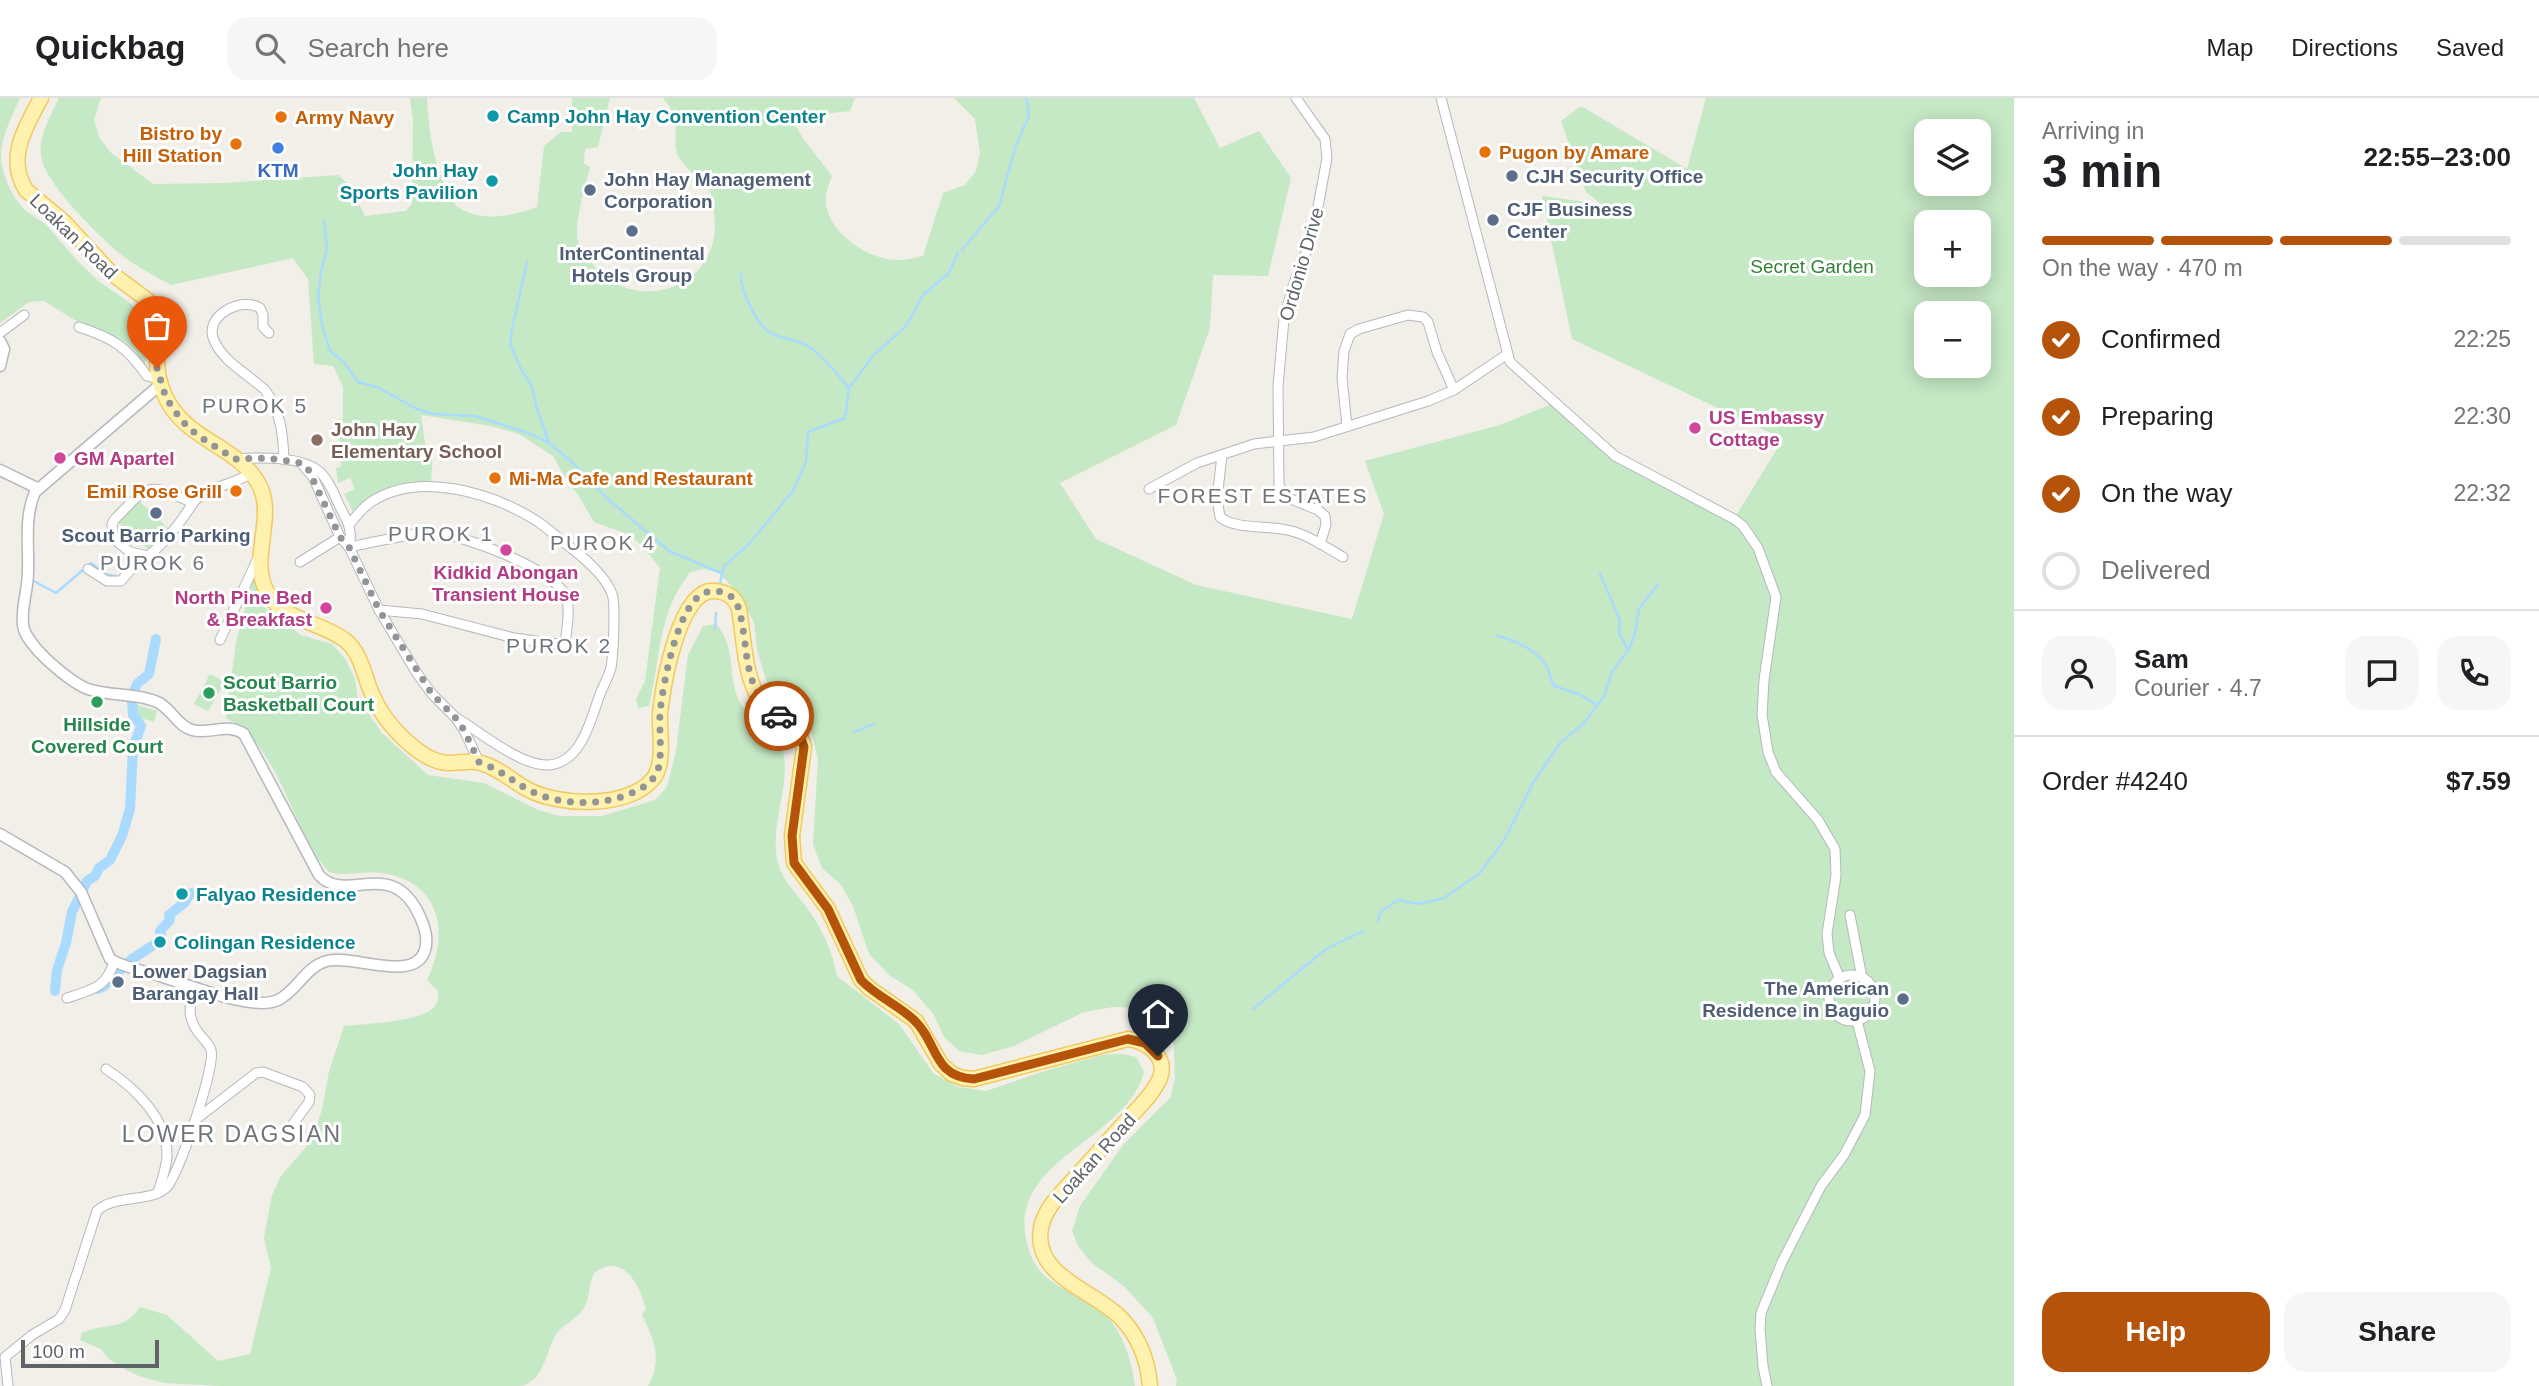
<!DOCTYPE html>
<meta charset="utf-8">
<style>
body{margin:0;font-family:Arial,sans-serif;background:#f6f6f6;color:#202124;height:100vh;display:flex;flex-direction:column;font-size:26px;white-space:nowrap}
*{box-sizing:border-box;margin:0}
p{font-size:23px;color:#757577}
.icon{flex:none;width:38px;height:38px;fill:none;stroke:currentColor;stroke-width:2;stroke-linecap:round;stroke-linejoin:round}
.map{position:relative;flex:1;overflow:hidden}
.details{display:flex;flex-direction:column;background:#fff;width:525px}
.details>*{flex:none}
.buttons{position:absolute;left:1914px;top:21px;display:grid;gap:14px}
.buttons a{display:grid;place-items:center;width:77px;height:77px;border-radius:14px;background:#fff;box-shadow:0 4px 18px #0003;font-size:35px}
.scale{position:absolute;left:21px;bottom:18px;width:138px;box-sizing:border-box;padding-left:7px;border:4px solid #5f6368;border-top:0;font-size:19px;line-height:24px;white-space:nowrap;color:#5f6368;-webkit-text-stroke:5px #fff;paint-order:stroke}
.pin{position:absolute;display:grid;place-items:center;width:60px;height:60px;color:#fff;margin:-72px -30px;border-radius:50% 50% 50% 0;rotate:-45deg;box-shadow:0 0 7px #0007}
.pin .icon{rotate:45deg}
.courier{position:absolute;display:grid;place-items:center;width:70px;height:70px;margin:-35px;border:5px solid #b45309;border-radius:50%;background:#fff;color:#222;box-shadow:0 2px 9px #0007}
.head em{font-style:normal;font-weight:600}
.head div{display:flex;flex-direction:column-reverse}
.head{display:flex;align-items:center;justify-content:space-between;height:119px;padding:0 28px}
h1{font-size:46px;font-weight:600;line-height:52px}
.bar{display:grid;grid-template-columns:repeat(4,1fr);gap:10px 7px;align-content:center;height:84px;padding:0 28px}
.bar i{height:9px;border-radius:5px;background:#e0e0e0}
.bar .current{background:#b45309}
.bar p{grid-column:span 4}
.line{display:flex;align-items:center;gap:18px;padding:0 28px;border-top:2px solid #e0e0e0}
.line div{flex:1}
.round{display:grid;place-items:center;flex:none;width:74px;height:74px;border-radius:21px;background:#f6f6f6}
ol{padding:0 28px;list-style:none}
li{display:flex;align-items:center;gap:21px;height:77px}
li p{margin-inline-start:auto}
li .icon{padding:7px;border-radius:50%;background:#b45309;color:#fff;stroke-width:4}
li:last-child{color:#757577}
li i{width:38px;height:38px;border:4px solid #e0e0e0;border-radius:50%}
.primary-button{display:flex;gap:14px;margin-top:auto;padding:14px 28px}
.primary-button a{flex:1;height:80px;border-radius:21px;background:#b45309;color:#fff;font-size:28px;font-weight:600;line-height:80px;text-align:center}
.primary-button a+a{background:#f6f6f6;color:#202124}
header{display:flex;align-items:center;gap:42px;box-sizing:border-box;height:98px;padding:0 35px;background:#fff;border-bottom:2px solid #e0e0e0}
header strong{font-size:33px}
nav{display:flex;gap:38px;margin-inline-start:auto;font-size:24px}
.search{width:490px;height:63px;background:#f6f6f6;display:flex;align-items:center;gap:18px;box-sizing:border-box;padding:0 24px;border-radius:21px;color:#757577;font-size:26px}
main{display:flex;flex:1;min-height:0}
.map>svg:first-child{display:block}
.green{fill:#c5e8c5;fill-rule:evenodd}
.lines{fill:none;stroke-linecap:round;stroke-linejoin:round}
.stream{stroke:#aadaff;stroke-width:2.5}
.canal{stroke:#aadaff;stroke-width:10}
.minor-casing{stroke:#b5b8bc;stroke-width:11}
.tertiary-casing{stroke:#b5b8bc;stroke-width:13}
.primary-casing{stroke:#f2c960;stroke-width:17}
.minor{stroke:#fff;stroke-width:9}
.tertiary{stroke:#fff;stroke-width:10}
.primary{stroke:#fff2af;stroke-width:14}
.done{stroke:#929495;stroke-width:7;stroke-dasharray:0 12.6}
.route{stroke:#b45309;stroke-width:9}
.culture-dot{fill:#0f9aa8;stroke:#fff;stroke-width:2.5}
.food-dot{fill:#e8710a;stroke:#fff;stroke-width:2.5}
.shop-dot{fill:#3f7fe0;stroke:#fff;stroke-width:2.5}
.service-dot{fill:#5c6f8a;stroke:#fff;stroke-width:2.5}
.hotel-dot{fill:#d1479c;stroke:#fff;stroke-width:2.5}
.education-dot{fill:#8d6e63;stroke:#fff;stroke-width:2.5}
.leisure-dot{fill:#2e9e5b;stroke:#fff;stroke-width:2.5}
.labels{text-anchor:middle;stroke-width:6;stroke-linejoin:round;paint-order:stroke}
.culture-label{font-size:19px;font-weight:bold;fill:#0d838f;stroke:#fff;text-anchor:start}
.food-label{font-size:19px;font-weight:bold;fill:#c56008;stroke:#fff;text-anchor:start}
.shop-label{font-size:19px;font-weight:bold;fill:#366cbe;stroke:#fff}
.service-label{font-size:19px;font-weight:bold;fill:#4e5e75;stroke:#fff;text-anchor:start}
.street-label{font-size:19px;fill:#5f6368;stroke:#fff}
.park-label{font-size:19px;fill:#348238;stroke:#fff}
.hotel-label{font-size:19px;font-weight:bold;fill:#b23c85;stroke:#fff;text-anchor:start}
.education-label{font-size:19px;font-weight:bold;fill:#785e54;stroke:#fff;text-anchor:start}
.leisure-label{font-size:19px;font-weight:bold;fill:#27864d;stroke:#fff;text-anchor:start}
.neighbourhood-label{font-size:21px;letter-spacing:2px;fill:#70757a;stroke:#fff}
.quarter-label{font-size:23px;letter-spacing:2px;fill:#70757a;stroke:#fff}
</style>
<header>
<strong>Quickbag</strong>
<div class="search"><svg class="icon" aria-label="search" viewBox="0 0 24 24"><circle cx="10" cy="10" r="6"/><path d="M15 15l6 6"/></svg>Search here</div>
<nav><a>Map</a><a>Directions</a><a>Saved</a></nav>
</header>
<main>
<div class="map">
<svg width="2014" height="1288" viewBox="0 0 2014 1288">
<rect width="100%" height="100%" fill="#f1efe8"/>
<!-- green -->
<g class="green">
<path d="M0 0H20C12 18 0 41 1 61 3 79 13 101 26 113 33 119 42 122 48 129 64 147 80 168 100 184 113 194 131 203 141 217 153 234 150 251 144 268L135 252 124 243 86 229 44 203 29 204 0 225Z"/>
<path d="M59 0H101L94 21 99 39 110 54 153 86 225 85 338 77 350 88 365 118 406 113 412 105 413 22 410 0H427C429 34 433 65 449 96 452 100 454 107 458 109 481 125 513 118 537 109L544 48 561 34H572V0H610L598 49 585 51 584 66 590 69C586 84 573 129 578 143 580 152 589 162 595 169 640 220 724 186 714 117 713 111 714 102 711 96 705 83 687 73 679 60 669 42 686 25 663 0H855L850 13 791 19 802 39 832 78C829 86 825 96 826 104 828 136 871 164 901 162 908 162 916 159 923 158L943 95 965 87 976 73 980 55 975 21 954 0H1194L1220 50 1259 33 1291 80 1268 178 1213 177 1210 230 1176 327 1060 385 1096 441 1196 487 1352 521 1384 416 1365 363 1500 327 1554 305 1615 358 1734 421 1783 341 1572 241 1542 98 1601 106 1586 94 1561 23 1581 8 1687 71 1706 0H2014V1288H1176L1177 1282 1153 1220 1125 1189 1092 1165 1078 1148 1072 1133 1080 1108 1123 1047 1170 1000 1175 981 1173 929 1151 910 1113 909 1084 914 1014 948 982 957 959 953 944 939 934 917 913 892 890 878 869 856 853 808 841 787 822 770 813 746 818 662 813 640 804 615 767 585 757 552 754 524 736 493 719 475 705 471 690 474C685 482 679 490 675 498 658 532 658 572 649 608L638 610 636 601 645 583 660 470 644 450 630 437 594 424 577 395 569 387 553 358 519 336 491 328 421 317 426 352 433 355 431 384C403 391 372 390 353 414L344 396 355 391 350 380 338 385 336 370 341 369 338 322 343 321V289L333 268 314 266 308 181 293 160 171 187C155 178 139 170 124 159 102 141 42 84 41 56 39 36 51 17 59 0ZM1927 33H1979V86H1927ZM1927 124H1979V177H1927ZM1927 215H1979V268H1927Z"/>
<polygon points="138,402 170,432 150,453 117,423"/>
<path d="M254 479 264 509 301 537 332 546 346 562 355 581 358 601 382 635 428 677 484 685 538 712 559 718H602L655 702 667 689 676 653 688 557 703 528 716 526C738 550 726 581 741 606 752 626 781 633 784 658 789 694 769 728 778 765 783 784 799 798 810 814 823 833 833 855 837 878L899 926 933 975 959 989 986 993 1048 972 1102 957 1123 956 1136 959 1144 974C1127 1040 1016 1059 1025 1135 1027 1148 1030 1159 1038 1170 1051 1189 1078 1195 1096 1208 1120 1225 1132 1261 1135 1288H648C663 1262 654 1241 642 1217L646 1210C641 1194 631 1167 610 1168 605 1168 599 1172 594 1175 589 1185 590 1196 586 1206 579 1222 564 1224 556 1237 545 1255 544 1284 520 1288H220L164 1285 139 1278 125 1271 109 1261 101 1251 80 1242 82 1235C105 1224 124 1234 140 1209L167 1217 218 1263 250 1256 271 1170 264 1140 272 1097 281 1078 306 1049 317 1026 322 1012 329 973 344 928C363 926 424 924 435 908 438 904 438 898 438 893L427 882C450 835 441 784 382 775 364 772 347 779 329 774 288 728 284 652 226 620L236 544Z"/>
<polygon points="210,576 225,584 208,613 194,606"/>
<polygon points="137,607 157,613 154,624 138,619 135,615"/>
</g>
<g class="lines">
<!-- stream -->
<g class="stream">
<polyline points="324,123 327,150 321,174 318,200 322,226 330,253 344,264 358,284 377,289 415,310 433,316 474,318 529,335 549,345 572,364 608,401 669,453 721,475"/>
<polyline points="962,152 999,108 1016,47 1029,18 1026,0"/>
<polyline points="527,164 511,236 511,248 522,273 532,288 537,311 549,345"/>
<path d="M741 176C741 192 755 224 769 234 780 241 794 241 806 247 823 257 836 275 849 290"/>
<polyline points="1600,476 1620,522 1619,535 1627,550"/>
<polyline points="30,481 56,495 91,465 106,476 117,479"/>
<polyline points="719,490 724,468 748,447 793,393 806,364 808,334 845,320 849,290 873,258 906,228 923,197 949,175 958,155"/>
<polyline points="715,531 716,515"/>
<path d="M1498 538C1515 542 1536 552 1546 567 1549 573 1551 582 1554 588L1579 596 1597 607"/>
<polyline points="854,634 874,626"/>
<polyline points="1378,823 1381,813 1399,802 1418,806 1444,800 1479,776 1503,744 1533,685 1560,645 1584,625 1604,598 1612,574 1629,551 1635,535 1639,511 1658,486"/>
<polyline points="1253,911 1326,851 1363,833"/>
</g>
<!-- canal -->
<g class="canal">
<polyline points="133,596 137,586 149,576 156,541"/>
<polyline points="98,891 104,888 132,861 155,846 161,838 160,833 170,822 169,817 184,805 191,795"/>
<polyline points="55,893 57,872 66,845 72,814 87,783 95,778 99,770 110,762 122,738 130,711 133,650 141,628 133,617 132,604"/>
</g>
<defs>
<g id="minor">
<polyline points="1296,0 1325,41 1327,60 1313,136 1293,188 1284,221 1278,288 1279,387 1286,399 1318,412 1325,418 1326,427 1320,446"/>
<polyline points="1441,0 1510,264 1615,358 1734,421 1743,428 1758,450 1776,499 1764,582 1762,617 1768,654 1776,674 1818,722 1835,751 1836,778 1827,836 1829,855 1840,881"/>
<path d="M79 229C113 240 127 249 147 278L159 281"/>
<polyline points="0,235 24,217"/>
<path d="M269 235 263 229V217L260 210C242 198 203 218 214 242 222 263 249 277 265 292 281 314 283 336 284 362"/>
<polyline points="1347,328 1342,280 1344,253 1350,236 1359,231 1408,217 1423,219 1428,224 1437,254 1454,292"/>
<path d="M1222 357 1217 401 1220 419C1237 433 1273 426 1295 434 1312 439 1327 450 1343 459"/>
<path d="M237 361C260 359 304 358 321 375 330 384 335 398 340 409 348 424 353 433 349 449"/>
<polyline points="301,365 313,379 340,439 349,449 379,512 416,574 432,596 455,619 464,632 479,664"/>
<polyline points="1149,391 1197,365 1254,346 1314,339 1428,303 1454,292 1506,257"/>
<path d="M193 405C146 384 150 385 114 422L112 427 114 441 130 454 148 458C167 443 180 425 193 405 206 388 233 388 251 375"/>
<path d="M349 427C356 418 362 410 371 404 419 372 492 395 537 423 547 430 556 438 566 446 581 457 606 478 612 496 616 506 613 558 611 570 608 580 602 590 599 599 590 624 581 665 548 667 520 668 479 633 455 619"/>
<path d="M349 449C372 445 412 434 434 435 462 436 557 472 566 499 571 513 566 533 565 547L514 540 422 516 379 512"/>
<polyline points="300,464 340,439"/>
<polyline points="88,471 107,483 121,483 142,458"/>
<polyline points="220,542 258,460"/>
<polyline points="1850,817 1862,880"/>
<circle cx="1852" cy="900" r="23"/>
<path d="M67 900C91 892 107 890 114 863"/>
<path d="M106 971C135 990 167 1020 167 1057 167 1069 161 1083 158 1095"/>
<polyline points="195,1022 256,975 263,974 303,989 310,997 309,1004 293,1026"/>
<path d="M8 1288 5 1259 32 1237 59 1221 65 1212 97 1113C114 1096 152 1105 167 1089 179 1076 216 968 211 952 210 947 205 943 202 939 187 923 189 910 193 890"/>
<polyline points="1767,1288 1763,1268 1760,1231 1761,1215 1782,1164 1821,1088 1844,1057 1865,1017 1870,973 1857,923"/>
</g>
<g id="tertiary">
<polyline points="0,243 4,251 0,268"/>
<polyline points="0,372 37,390"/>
<path d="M0 736 65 774 81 794 110 861C125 870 144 873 160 878 186 886 254 914 278 902 297 893 306 868 327 863 353 856 415 886 425 852 428 842 425 830 421 821 393 755 347 808 319 777L244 636C226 624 211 637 192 632 177 628 170 608 155 603 134 595 112 598 91 592 72 587 25 547 23 527 21 509 28 492 28 474 29 448 24 419 35 394L161 286"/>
</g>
<path id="primary" d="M41 0C25 30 6 60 26 92L64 124 111 175 158 210C168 227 157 244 157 262 157 274 160 287 165 298 184 341 235 347 257 383 278 416 249 458 266 492 280 522 321 524 345 542 362 555 364 580 373 598 379 612 389 626 400 637 413 650 431 665 449 665 460 665 471 662 481 665 499 670 511 682 527 691 557 708 627 711 652 682 666 667 659 634 660 615 663 588 679 489 715 493 727 494 735 499 739 511 744 539 744 578 760 602 774 621 799 624 804 649L792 738 794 765 828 811 861 882 869 890 916 923 941 966 952 976 963 980 974 981 1128 941C1146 943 1168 958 1160 980 1153 996 1139 1009 1127 1022 1109 1042 1091 1062 1073 1082 1060 1096 1045 1110 1041 1130 1032 1178 1095 1193 1121 1220 1139 1239 1148 1263 1150 1288"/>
</defs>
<!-- minor casing -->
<use href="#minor" class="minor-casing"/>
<!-- tertiary casing -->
<use href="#tertiary" class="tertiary-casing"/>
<!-- primary casing -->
<use href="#primary" class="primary-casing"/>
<!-- minor -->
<use href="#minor" class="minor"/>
<!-- tertiary -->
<use href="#tertiary" class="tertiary"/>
<!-- primary -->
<use href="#primary" class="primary"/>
</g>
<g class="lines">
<!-- done -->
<path class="done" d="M157 270 166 300 182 323 197 337 235 361 267 360 301 365 308 371 340 439 349 449 379 512 432 596 455 619 464 632 479 664C500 672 507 679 525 690 555 708 602 709 634 694 646 689 656 681 659 668 662 651 659 632 660 614 663 587 678 501 707 494 717 491 729 495 736 503 752 546 737 587 779 618"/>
<!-- route -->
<path class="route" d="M779 618 798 633 804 649 792 738 794 765 828 811 861 882C876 898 898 907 914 922 938 944 932 979 974 981L1128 941 1145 945 1158 958"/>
</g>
<!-- markers -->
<g class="culture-dot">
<circle cx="493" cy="18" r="7"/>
<circle cx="492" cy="83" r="7"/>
<circle cx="182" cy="796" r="7"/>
<circle cx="160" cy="844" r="7"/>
</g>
<g class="food-dot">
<circle cx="281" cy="19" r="7"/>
<circle cx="236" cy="46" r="7"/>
<circle cx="1485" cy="54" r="7"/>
<circle cx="495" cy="380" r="7"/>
<circle cx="236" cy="393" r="7"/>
</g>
<circle class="shop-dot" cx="278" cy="50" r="7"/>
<g class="service-dot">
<circle cx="1512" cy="78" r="7"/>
<circle cx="590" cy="92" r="7"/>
<circle cx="1493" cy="122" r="7"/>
<circle cx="632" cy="133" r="7"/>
<circle cx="156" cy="415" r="7"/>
<circle cx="118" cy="884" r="7"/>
<circle cx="1903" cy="901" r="7"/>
</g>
<g class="hotel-dot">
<circle cx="1695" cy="330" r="7"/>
<circle cx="60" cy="360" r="7"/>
<circle cx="506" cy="452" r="7"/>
<circle cx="326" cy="510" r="7"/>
</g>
<circle class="education-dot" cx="317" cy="342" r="7"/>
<g class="leisure-dot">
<circle cx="209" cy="595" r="7"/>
<circle cx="97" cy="604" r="7"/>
</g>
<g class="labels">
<!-- culture labels -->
<g class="culture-label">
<text x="507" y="25">Camp John Hay Convention Center</text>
<text x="478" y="79" text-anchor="end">John Hay<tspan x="478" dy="22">Sports Pavilion</tspan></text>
<text x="196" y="803">Falyao Residence</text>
<text x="174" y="851">Colingan Residence</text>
</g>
<!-- food labels -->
<g class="food-label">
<text x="295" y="26">Army Navy</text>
<text x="222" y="42" text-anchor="end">Bistro by<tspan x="222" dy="22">Hill Station</tspan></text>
<text x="1499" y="61">Pugon by Amare</text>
<text x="509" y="387">Mi-Ma Cafe and Restaurant</text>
<text x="222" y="400" text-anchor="end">Emil Rose Grill</text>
</g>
<!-- shop labels -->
<g class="shop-label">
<text x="278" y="79">KTM</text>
</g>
<!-- service labels -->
<g class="service-label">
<text x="1526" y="85">CJH Security Office</text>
<text x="604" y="88">John Hay Management<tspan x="604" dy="22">Corporation</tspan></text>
<text x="1507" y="118">CJF Business<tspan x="1507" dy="22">Center</tspan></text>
<text x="632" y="162" text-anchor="middle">InterContinental<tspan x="632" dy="22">Hotels Group</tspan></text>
<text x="156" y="444" text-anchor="middle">Scout Barrio Parking</text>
<text x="132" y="880">Lower Dagsian<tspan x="132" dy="22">Barangay Hall</tspan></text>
<text x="1889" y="897" text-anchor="end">The American<tspan x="1889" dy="22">Residence in Baguio</tspan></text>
</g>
<!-- street labels -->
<g class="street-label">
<text transform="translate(74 138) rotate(44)" y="7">Loakan Road</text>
<text transform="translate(1301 166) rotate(-74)" y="7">Ordonio Drive</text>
<text transform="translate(1094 1060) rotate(-48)" y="7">Loakan Road</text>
</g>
<!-- park labels -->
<g class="park-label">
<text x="1812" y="175">Secret Garden</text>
</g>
<!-- hotel labels -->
<g class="hotel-label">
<text x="1709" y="326">US Embassy<tspan x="1709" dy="22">Cottage</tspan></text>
<text x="74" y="367">GM Apartel</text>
<text x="506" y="481" text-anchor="middle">Kidkid Abongan<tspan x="506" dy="22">Transient House</tspan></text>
<text x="312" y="506" text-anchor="end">North Pine Bed<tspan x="312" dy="22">&amp; Breakfast</tspan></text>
</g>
<!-- education labels -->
<g class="education-label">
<text x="331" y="338">John Hay<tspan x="331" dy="22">Elementary School</tspan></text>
</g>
<!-- leisure labels -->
<g class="leisure-label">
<text x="223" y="591">Scout Barrio<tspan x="223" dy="22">Basketball Court</tspan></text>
<text x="97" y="633" text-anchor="middle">Hillside<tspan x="97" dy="22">Covered Court</tspan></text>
</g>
<!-- neighbourhood labels -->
<g class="neighbourhood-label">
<text x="255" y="315">PUROK 5</text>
<text x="1263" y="405">FOREST ESTATES</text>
<text x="441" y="443">PUROK 1</text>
<text x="603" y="452">PUROK 4</text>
<text x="153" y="472">PUROK 6</text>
<text x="559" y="555">PUROK 2</text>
</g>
<!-- quarter labels -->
<g class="quarter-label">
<text x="232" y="1044">LOWER DAGSIAN</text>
</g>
</g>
</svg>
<div class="buttons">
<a><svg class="icon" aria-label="layers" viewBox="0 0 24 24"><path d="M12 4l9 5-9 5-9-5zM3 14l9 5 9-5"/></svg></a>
<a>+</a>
<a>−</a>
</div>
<div class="scale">100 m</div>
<div class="pin" style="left:157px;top:270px;background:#ea580c"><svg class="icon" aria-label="bag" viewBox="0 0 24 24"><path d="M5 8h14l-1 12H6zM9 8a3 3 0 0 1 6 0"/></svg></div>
<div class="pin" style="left:1158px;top:958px;background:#1f2937"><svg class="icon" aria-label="home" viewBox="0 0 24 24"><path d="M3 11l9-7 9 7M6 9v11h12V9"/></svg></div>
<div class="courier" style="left:779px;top:618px"><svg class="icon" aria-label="car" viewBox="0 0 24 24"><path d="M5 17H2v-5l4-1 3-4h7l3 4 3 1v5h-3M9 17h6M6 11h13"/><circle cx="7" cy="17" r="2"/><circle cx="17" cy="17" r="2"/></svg></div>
</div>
<section class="details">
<div class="head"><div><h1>3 min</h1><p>Arriving in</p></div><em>22:55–23:00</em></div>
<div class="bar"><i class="current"></i><i class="current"></i><i class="current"></i><i></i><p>On the way · 470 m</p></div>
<ol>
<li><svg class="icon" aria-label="check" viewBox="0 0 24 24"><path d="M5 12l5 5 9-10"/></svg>Confirmed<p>22:25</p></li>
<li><svg class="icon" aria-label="check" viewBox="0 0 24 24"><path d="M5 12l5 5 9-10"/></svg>Preparing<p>22:30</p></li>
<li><svg class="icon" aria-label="check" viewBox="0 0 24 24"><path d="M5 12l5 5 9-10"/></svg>On the way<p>22:32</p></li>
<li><i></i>Delivered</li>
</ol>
<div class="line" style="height:126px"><a class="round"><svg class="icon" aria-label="person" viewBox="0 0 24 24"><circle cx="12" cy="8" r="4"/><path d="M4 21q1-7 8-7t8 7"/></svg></a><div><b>Sam</b><p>Courier · 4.7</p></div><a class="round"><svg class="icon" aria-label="chat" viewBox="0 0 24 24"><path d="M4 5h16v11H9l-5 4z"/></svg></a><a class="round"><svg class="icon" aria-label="phone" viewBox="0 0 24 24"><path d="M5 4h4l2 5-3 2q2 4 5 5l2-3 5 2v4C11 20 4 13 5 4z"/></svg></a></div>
<div class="line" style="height:91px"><div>Order #4240</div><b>$7.59</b></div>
<div class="primary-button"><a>Help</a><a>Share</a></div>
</section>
</main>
